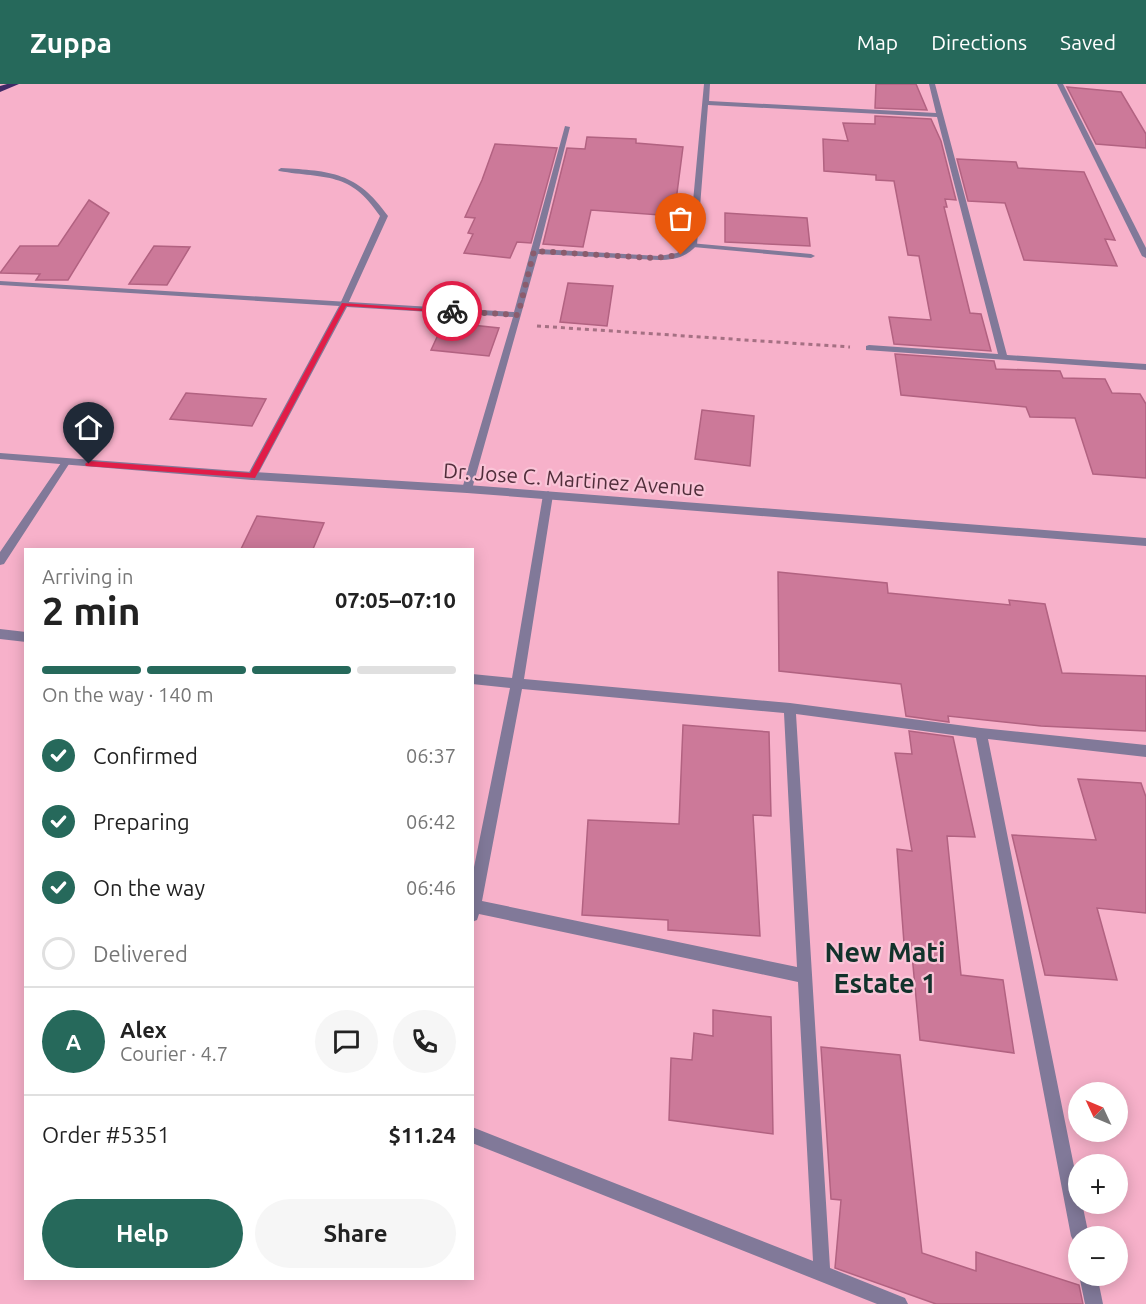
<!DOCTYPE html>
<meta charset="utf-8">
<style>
body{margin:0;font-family:Ubuntu,sans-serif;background:#f6f6f6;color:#222;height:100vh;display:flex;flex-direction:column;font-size:22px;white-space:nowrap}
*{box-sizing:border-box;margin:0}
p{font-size:20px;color:#767676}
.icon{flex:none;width:33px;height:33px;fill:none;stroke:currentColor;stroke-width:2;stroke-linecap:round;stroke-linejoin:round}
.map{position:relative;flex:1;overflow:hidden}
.side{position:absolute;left:24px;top:464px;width:450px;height:732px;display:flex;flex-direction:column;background:#fff;border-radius:0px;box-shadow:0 3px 15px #0003}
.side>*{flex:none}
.needle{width:39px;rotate:314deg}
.tools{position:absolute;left:1068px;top:998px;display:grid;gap:12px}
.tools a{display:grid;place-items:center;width:60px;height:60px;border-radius:50%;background:#fff;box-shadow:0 3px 15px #0003;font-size:30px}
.pin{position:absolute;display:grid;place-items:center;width:51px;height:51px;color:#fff;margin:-62px -26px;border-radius:50% 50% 50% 0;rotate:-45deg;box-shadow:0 0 6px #0007}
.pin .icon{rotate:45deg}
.courier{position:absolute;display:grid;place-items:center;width:60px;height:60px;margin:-30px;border:4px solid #e11d48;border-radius:50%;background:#fff;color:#222;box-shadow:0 2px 8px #0007}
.overview em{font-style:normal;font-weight:700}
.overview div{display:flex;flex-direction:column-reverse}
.overview{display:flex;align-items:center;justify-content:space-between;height:102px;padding:0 18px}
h1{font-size:39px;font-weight:700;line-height:45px}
.bar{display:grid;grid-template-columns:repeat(4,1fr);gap:9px 6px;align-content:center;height:72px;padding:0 18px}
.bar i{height:8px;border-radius:4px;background:#e0e0e0}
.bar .selected{background:#26695b}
.bar p{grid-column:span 4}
.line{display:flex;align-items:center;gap:15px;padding:0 18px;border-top:2px solid #e0e0e0}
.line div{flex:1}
.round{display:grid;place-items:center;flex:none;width:63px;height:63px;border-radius:32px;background:#f6f6f6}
ol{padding:0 18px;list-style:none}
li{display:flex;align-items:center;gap:18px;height:66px}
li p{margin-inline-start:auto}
li .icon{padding:6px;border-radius:50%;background:#26695b;color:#fff;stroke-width:4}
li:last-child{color:#767676}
li i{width:33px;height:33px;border:3px solid #e0e0e0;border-radius:50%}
.primary-button{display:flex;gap:12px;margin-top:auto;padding:12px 18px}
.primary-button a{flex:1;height:69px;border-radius:36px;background:#26695b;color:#fff;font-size:24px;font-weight:700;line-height:69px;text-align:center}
.primary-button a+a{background:#f6f6f6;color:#222}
header{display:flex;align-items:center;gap:36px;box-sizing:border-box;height:84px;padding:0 30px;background:#26695b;color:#fff}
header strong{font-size:28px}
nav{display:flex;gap:33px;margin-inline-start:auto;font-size:21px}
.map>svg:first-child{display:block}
.building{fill:#cc7999;stroke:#b26281;stroke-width:1.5}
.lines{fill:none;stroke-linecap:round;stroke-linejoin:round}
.path{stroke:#a57083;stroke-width:3;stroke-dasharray:4 4;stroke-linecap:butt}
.service{fill:#817999;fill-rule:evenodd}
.minor{fill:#817999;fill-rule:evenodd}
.tertiary{fill:#817999;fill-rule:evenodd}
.trunk{fill:#3e2a66;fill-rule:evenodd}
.route{fill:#e11d48}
.done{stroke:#8b5c6d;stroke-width:6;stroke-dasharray:0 10.8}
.labels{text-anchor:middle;stroke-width:4.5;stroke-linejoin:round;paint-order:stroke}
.street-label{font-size:21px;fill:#512e3b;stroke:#fac4d7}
.near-neighbourhood-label{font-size:27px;font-weight:bold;fill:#12322b;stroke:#fac4d7}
</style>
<header>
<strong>Zuppa</strong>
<nav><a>Map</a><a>Directions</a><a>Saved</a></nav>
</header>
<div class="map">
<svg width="1146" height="1220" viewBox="0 0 1146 1220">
<rect width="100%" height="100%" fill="#f7b1ca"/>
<!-- building -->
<g class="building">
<polygon points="876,0 916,0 927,26 875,24"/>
<polygon points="1067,3 1121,8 1146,50 1146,64 1096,60"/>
<polygon points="875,32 931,35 941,57 956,116 945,115 947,123 944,123 970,229 981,230 991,267 894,260 889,233 931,236 919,172 908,171 894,97 876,96 876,91 824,87 823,55 848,57 843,39 875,40"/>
<polygon points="587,53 636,55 636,59 683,63 674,132 591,126 583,163 543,160 567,64 585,65"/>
<polygon points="495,60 557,64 531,159 517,158 510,174 464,169 473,150 468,149 475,134 465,133 482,96"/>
<polygon points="957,75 1016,78 1018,84 1084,88 1115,156 1105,155 1117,182 1024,176 1005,119 968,117"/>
<polygon points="89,116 109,129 68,196 36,196 40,190 0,189 20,162 58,162"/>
<polygon points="725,129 807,134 810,162 725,158"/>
<polygon points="154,162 190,163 167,201 129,200"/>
<polygon points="568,199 613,202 607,242 560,238"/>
<polygon points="444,238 499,244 489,272 431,266"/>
<polygon points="895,270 994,277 996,285 1060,287 1063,294 1105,295 1112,309 1140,310 1146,320 1146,394 1093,390 1075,334 1030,333 1026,323 901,311"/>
<polygon points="186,309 266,315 252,342 170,335"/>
<polygon points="702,326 754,332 750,382 695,375"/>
<polygon points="257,432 324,439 313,465 241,465"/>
<polygon points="778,488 887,499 888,509 1010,521 1009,516 1045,520 1062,589 1146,592 1146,647 1041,642 948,632 949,638 906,632 901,600 779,587"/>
<polygon points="683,641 769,648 771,732 753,731 760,852 668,846 668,836 582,831 588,736 679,740"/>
<polygon points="909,647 953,653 975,753 947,752 961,891 1003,896 1014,969 920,956 911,860 904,859 897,765 912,767 895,669 912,670"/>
<polygon points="1078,695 1141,699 1146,713 1146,829 1097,824 1117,896 1045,891 1012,751 1096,756"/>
<polygon points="713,926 771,933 773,1050 669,1036 671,974 692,976 694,949 713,952"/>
<polygon points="821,963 900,971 922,1169 976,1187 976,1168 1079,1201 1083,1220 936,1220 835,1184 841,1116 831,1115"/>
</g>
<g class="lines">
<!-- path -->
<polyline class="path" points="537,242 850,263"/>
<!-- service -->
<g class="service">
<path d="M281 84C331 87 357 88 388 132L347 222 340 220 380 132C350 87 326 95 279 87L278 86Z"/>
<polygon points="690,159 811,170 815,172 811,174 693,163 689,161"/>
</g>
<!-- minor -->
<g class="minor">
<path d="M704 0H710L709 17 936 29 929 0H935L1007 271 1146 280V286L866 266V262L869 261 998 270 937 33 708 21 697 161C687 173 674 176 659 176L538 170 472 405 467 409 462 405 513 233 347 223 257 392 252 396 247 392 339 222 0 201V197L514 228 565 42 570 43 539 165 659 172 677 169 689 160Z"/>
<polygon points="1057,0 1063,0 1146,164 1146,174 1142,172"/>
<polygon points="66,375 71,378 69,380 4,480 0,481 0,468 63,376"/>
<path d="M548 407 553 411 524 595 790 619 981 644 1146 661V673L988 655 1078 1102V1119H1082L1089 1152H1078V1160L1074 1158 1071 1152 976 654 796 630 830 1184 905 1214 908 1220H877L472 1059V1043L813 1177 798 898 479 830 477 836 472 838V793L510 604 472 600V590L512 594 543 411ZM522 605 784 629 797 883 482 817Z"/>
<polygon points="0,545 26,548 26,558 0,555"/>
<polygon points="1079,1191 1097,1191 1103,1220 1085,1220"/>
</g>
<!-- tertiary -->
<polygon class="tertiary" points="0,369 252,388 467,401 1146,454 1146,462 467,409 252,396 0,375"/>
<!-- trunk -->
<polygon class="trunk" points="7,0 19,0 0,8 0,2"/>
</g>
<!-- route -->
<polygon class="route" points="342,219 456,227 452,229 346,222 255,394 86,382 85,380 89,377 250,389"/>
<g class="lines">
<!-- done -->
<polyline class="done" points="452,227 518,231 534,167 653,174 681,171"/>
</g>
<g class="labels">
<!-- street labels -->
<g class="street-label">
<text transform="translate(574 396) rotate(4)" y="7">Dr. Jose C. Martinez Avenue</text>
</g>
<!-- near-neighbourhood labels -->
<g class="near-neighbourhood-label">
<text x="885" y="878">New Mati<tspan x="885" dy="31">Estate 1</tspan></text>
</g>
</g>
</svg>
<div class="tools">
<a><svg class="needle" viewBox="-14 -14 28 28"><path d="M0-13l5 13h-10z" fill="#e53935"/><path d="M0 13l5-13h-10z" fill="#767676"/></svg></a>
<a>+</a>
<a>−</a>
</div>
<div class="pin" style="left:681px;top:171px;background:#ea580c"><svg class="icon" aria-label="bag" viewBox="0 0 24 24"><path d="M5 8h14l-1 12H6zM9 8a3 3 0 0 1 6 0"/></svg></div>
<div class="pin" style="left:89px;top:380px;background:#1f2937"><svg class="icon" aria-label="home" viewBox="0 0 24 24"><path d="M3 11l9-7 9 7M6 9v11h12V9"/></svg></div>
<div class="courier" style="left:452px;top:227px"><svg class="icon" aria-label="bike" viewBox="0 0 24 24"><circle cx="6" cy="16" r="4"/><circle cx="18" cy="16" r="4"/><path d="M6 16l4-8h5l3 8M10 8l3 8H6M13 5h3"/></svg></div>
<section class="side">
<div class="overview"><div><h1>2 min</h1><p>Arriving in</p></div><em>07:05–07:10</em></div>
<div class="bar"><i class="selected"></i><i class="selected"></i><i class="selected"></i><i></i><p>On the way · 140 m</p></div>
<ol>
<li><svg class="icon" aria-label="check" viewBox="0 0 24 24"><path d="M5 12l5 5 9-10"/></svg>Confirmed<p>06:37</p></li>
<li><svg class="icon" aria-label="check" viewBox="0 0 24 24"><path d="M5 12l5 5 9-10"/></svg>Preparing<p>06:42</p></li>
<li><svg class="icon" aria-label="check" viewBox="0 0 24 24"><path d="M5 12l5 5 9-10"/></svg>On the way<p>06:46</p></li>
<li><i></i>Delivered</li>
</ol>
<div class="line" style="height:108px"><b class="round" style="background:#26695b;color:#fff">A</b><div><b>Alex</b><p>Courier · 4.7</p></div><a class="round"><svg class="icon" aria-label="chat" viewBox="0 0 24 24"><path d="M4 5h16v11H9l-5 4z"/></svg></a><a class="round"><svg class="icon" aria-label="phone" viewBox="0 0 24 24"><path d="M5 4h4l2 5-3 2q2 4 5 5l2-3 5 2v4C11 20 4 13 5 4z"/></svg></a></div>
<div class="line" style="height:78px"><div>Order #5351</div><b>$11.24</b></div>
<div class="primary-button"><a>Help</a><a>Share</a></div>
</section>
</div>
